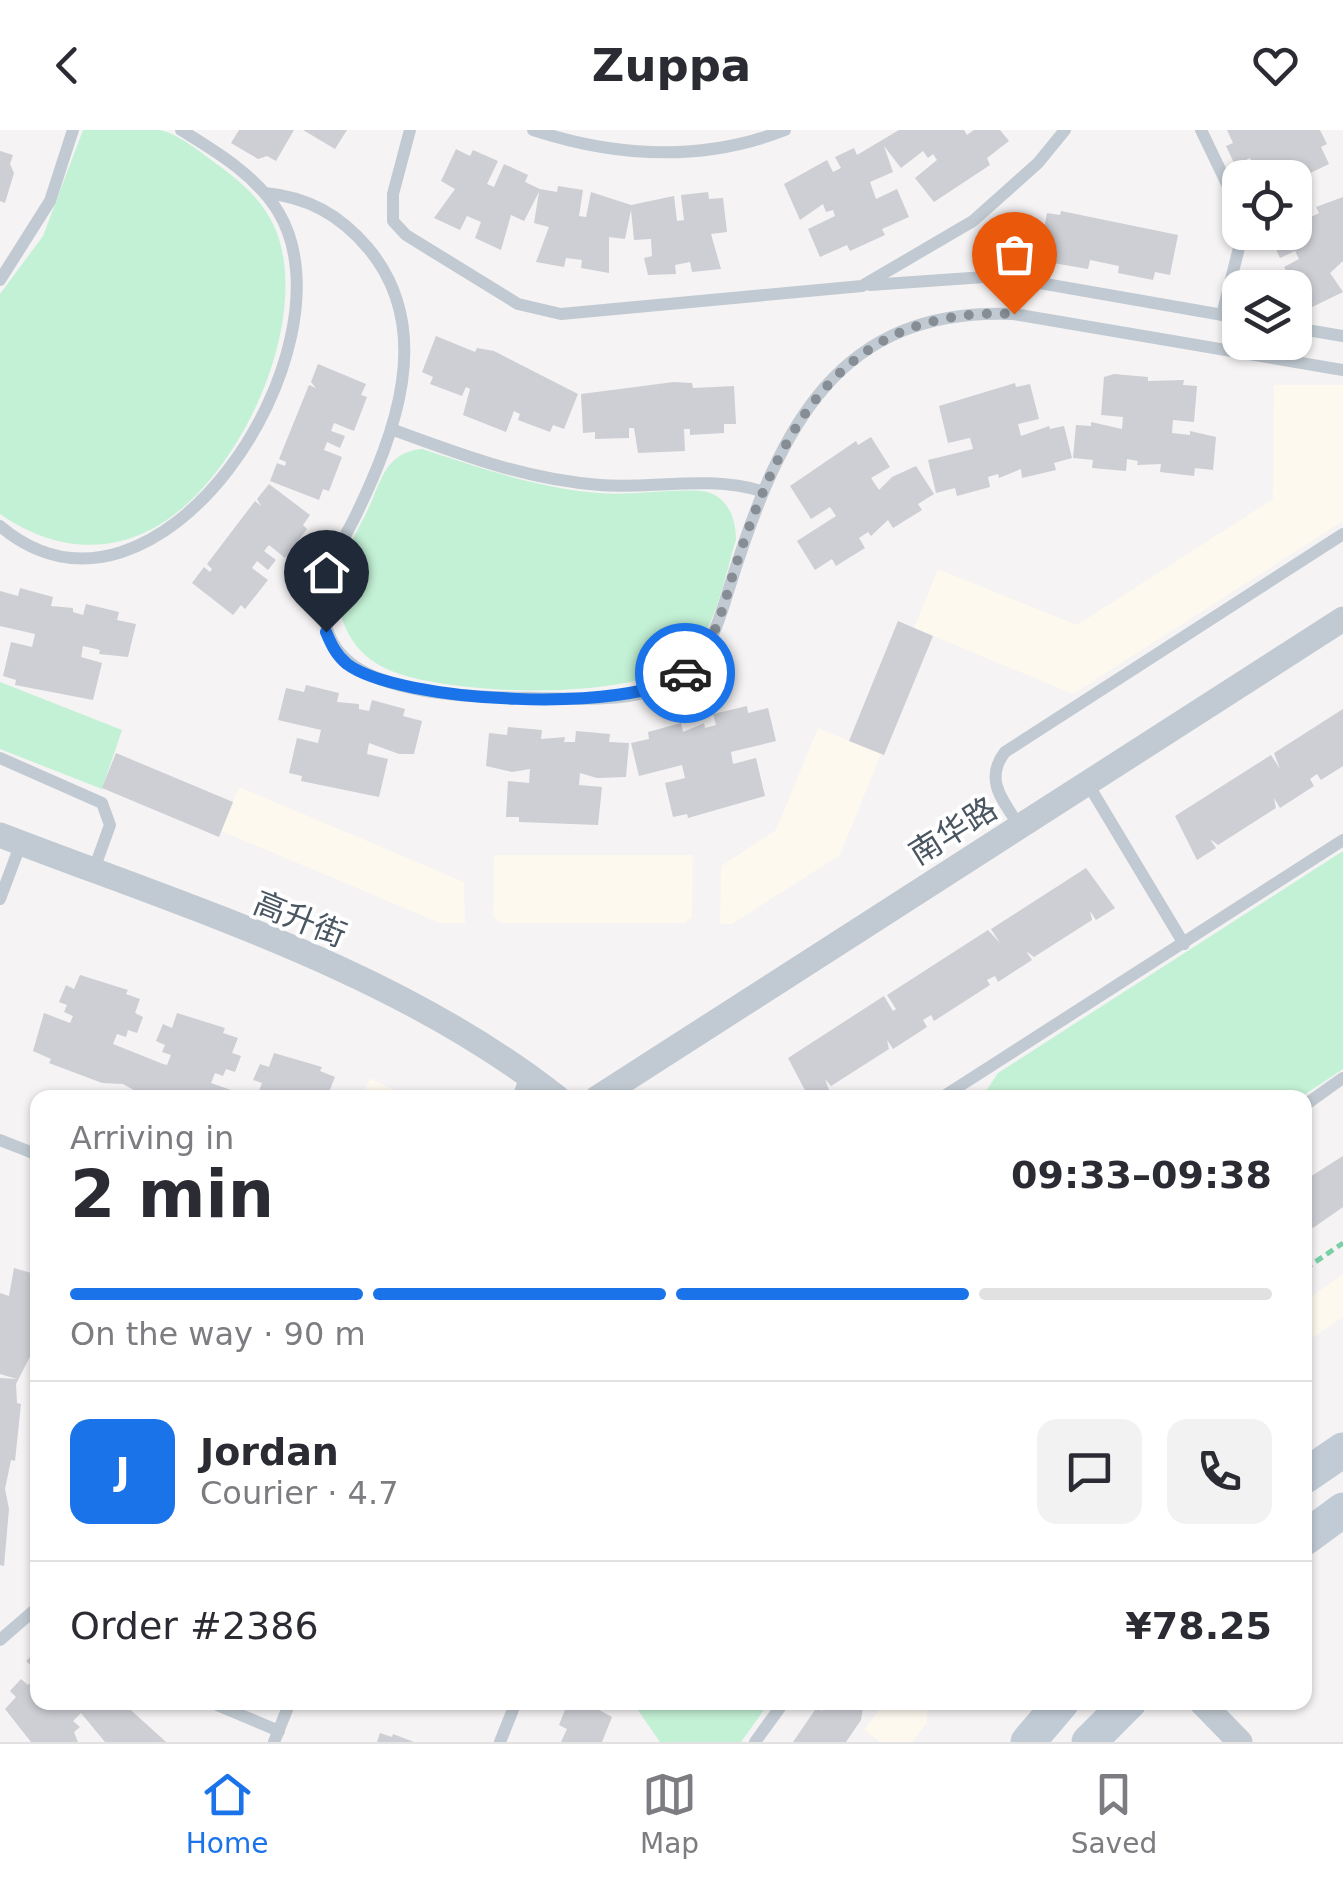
<!DOCTYPE html>
<meta charset="utf-8">
<style>
body{margin:0;font-family:"DejaVu Sans","Noto Sans SC",sans-serif;background:#f2f2f3;color:#2b2b33;height:100vh;display:flex;flex-direction:column;font-size:38px;white-space:nowrap}
*{box-sizing:border-box;margin:0}
p{font-size:32px;color:#7c7c81}
.icon{flex:none;width:55px;height:55px;fill:none;stroke:currentColor;stroke-width:2;stroke-linecap:round;stroke-linejoin:round}
.map{position:relative;flex:1;overflow:hidden}
.side{position:absolute;left:30px;top:960px;width:1282px;height:620px;display:flex;flex-direction:column;background:#fff;border-radius:20px;box-shadow:0 2px 8px #0004}
.side>*{flex:none}
.buttons{position:absolute;left:1222px;top:30px;display:grid;gap:20px}
.buttons a{display:grid;place-items:center;width:90px;height:90px;border-radius:20px;background:#fff;box-shadow:0 2px 8px #0004;font-size:50px}
.pin{position:absolute;display:grid;place-items:center;width:85px;height:85px;color:#fff;margin:-102px -42px;border-radius:50% 50% 50% 0;rotate:-45deg;box-shadow:0 0 10px #0007}
.pin .icon{rotate:45deg}
.courier{position:absolute;display:grid;place-items:center;width:100px;height:100px;margin:-50px;border:8px solid #1a73e8;border-radius:50%;background:#fff;color:#222;box-shadow:0 2px 12px #0007}
.summary em{font-style:normal;font-weight:700}
.summary div{display:flex;flex-direction:column-reverse}
.summary{display:flex;align-items:center;justify-content:space-between;height:170px;padding:0 40px}
h1{font-size:65px;font-weight:700;line-height:75px}
.bar{display:grid;grid-template-columns:repeat(4,1fr);gap:15px 10px;align-content:center;height:120px;padding:0 40px}
.bar i{height:12px;border-radius:8px;background:#e1e1e2}
.bar .current{background:#1a73e8}
.bar p{grid-column:span 4}
.line{display:flex;align-items:center;gap:25px;padding:0 40px;border-top:2px solid #e1e1e2}
.line div{flex:1}
.round{display:grid;place-items:center;flex:none;width:105px;height:105px;border-radius:20px;background:#f2f2f3}
header{display:flex;justify-content:space-between;align-items:center;height:130px;padding:0 40px;background:#fff;font-size:45px;font-weight:700}
.menu{display:flex;justify-content:space-around;align-items:center;height:140px;border-top:2px solid #e1e1e2;background:#fff;font-size:28px;color:#7c7c81}
.menu a{display:grid;justify-items:center;gap:5px}
.menu .current{color:#1a73e8}
.map>svg:first-child{display:block}
.commercial{fill:#fdf9ef}
.green{fill:#c3f1d5}
.building{fill:#cdcfd5}
.lines{fill:none;stroke-linecap:round;stroke-linejoin:round}
.path{stroke:#7ad0a6;stroke-width:5;stroke-dasharray:8 5;stroke-linecap:butt}
.service{stroke:#c1cad2;stroke-width:12}
.minor{stroke:#c1cad2;stroke-width:25}
.secondary{stroke:#c1cbd6;stroke-width:35}
.done{stroke:#868d94;stroke-width:10;stroke-dasharray:0 18}
.route{stroke:#1a73e8;stroke-width:12}
.labels{text-anchor:middle;stroke-width:8;stroke-linejoin:round;paint-order:stroke}
.street-label{font-size:32px;fill:#4a5661;stroke:#fff}
</style>
<header><svg class="icon" aria-label="back" viewBox="0 0 24 24"><path d="M15 5l-7 7 7 7"/></svg>Zuppa<svg class="icon" aria-label="heart" viewBox="0 0 24 24"><path d="M12 20l-8-8c-3-5 5-10 8-4 3-6 11-1 8 4z"/></svg></header>
<div class="map">
<svg width="1343" height="1612" viewBox="0 0 1343 1612">
<rect width="100%" height="100%" fill="#f5f3f3"/>
<!-- commercial -->
<g class="commercial">
<polygon points="1274,255 1343,255 1343,391 1073,564 914,498 938,439 1077,495 1273,369"/>
<polygon points="818,598 881,624 840,725 732,794 720,794 721,736 776,700"/>
<polygon points="239,657 464,752 465,793 440,793 221,701"/>
<polygon points="494,725 693,725 692,787 685,793 501,793 493,786"/>
<polygon points="370,948 407,967 362,967"/>
<polygon points="1343,1144 1343,1187 1305,1213 1305,1171"/>
<polygon points="884,1573 927,1573 927,1593 912,1612 880,1612 864,1600"/>
</g>
<!-- green -->
<g class="green">
<path d="M83 0C107 0 137 0 160 0 179 4 203 24 218 35 243 53 266 74 277 103 311 196 237 356 150 400 99 426 46 416 0 384V164L43 106Z"/>
<path d="M422 319C481 338 536 358 599 363 629 366 684 357 707 362 729 368 736 390 736 410 724 448 716 500 687 528 642 573 432 567 379 535 359 524 346 505 340 482 329 442 354 410 370 375 382 348 387 322 422 319Z"/>
<polygon points="0,552 122,600 102,659 0,619"/>
<polygon points="1343,721 1343,939 1301,967 982,967 998,943"/>
<polygon points="633,1573 769,1573 741,1612 660,1612"/>
</g>
<!-- building -->
<g class="building">
<polygon points="239,0 294,0 276,31 267,26 258,29 231,13"/>
<polygon points="303,0 347,0 335,19"/>
<polygon points="899,0 964,0 967,5 974,0 1000,0 1009,11 987,28 990,35 934,72 915,48 937,30 933,24 928,28 923,21 901,38 884,16 893,42 870,52 876,69 897,59 909,87 882,99 885,105 850,121 847,115 820,127 808,99 835,86 833,80 826,82 823,74 800,90 784,54 827,30 833,42 841,38 835,27 854,18 857,25"/>
<polygon points="1227,0 1320,0 1327,14 1321,17 1329,34 1302,47 1298,40 1290,44 1292,48 1241,48 1239,43 1254,35 1250,28 1235,35 1226,16 1233,13"/>
<polygon points="456,19 470,26 473,20 498,31 487,54 494,57 504,34 528,45 525,52 540,59 557,62 558,56 583,60 579,86 586,87 591,62 631,75 674,66 677,91 684,90 681,65 708,62 709,69 723,68 727,102 711,104 721,139 692,142 690,132 675,135 676,144 648,145 644,128 652,126 651,109 634,110 631,80 625,109 609,107 609,143 581,138 582,130 566,128 564,137 536,132 549,97 534,93 539,62 524,91 511,85 501,120 475,108 481,92 467,86 460,100 434,88 455,59 441,51"/>
<polygon points="0,21 13,25 10,34 14,43 5,73 0,71"/>
<polygon points="1295,53 1311,87 1319,83 1316,77 1343,67 1343,131 1330,143 1343,162 1310,178 1284,137 1299,129 1295,121 1280,128 1272,110 1278,107 1275,102 1295,102"/>
<polygon points="1061,81 1178,105 1170,145 1155,142 1153,150 1118,143 1119,136 1090,130 1088,139 1053,133 1055,124 1040,121 1047,83 1060,85"/>
<polygon points="436,206 475,222 477,218 494,221 578,264 564,299 553,295 550,302 518,290 520,284 514,281 506,302 463,285 470,259 466,257 462,266 430,254 433,247 422,242"/>
<polygon points="318,234 366,254 361,265 367,267 354,301 334,293 331,301 345,306 340,318 327,312 324,320 342,327 329,361 323,359 319,370 270,351 277,333 285,336 286,332 279,329 309,255 316,258 311,252"/>
<polygon points="1114,244 1148,247 1148,251 1184,250 1183,255 1197,256 1194,292 1173,290 1172,303 1190,305 1190,301 1216,307 1213,340 1195,338 1194,346 1160,342 1161,334 1137,335 1138,331 1127,329 1126,341 1092,338 1093,330 1073,328 1076,295 1091,296 1091,292 1122,299 1123,287 1101,285 1104,247"/>
<polygon points="674,252 692,253 693,258 734,256 736,294 724,294 724,303 690,305 690,299 684,299 685,321 638,323 634,298 629,298 629,308 595,309 595,302 583,303 581,264"/>
<polygon points="1015,253 1016,257 1030,254 1039,289 1018,294 1021,306 1049,296 1050,299 1064,296 1072,328 1054,333 1056,340 1022,348 1021,339 999,348 998,344 988,347 990,357 957,366 955,358 936,363 928,330 973,319 970,308 948,313 939,276"/>
<polygon points="871,307 890,337 871,348 879,360 892,347 916,336 934,364 918,374 922,380 893,398 888,390 871,406 868,402 859,408 865,418 836,436 832,429 815,440 797,411 836,386 830,377 811,389 790,356 856,311 858,315"/>
<polygon points="269,354 310,385 303,395 307,399 285,428 269,415 264,421 276,430 268,440 257,431 252,438 268,450 245,479 241,475 233,485 192,453 204,437 210,442 212,439 207,434 255,371 261,376 257,369"/>
<polygon points="20,458 53,467 51,476 73,478 73,482 83,485 86,474 119,482 117,490 136,494 128,527 99,524 100,520 83,516 81,527 102,533 93,570 15,555 16,550 3,546 11,512 32,517 35,504 0,496 0,461 18,466"/>
<polygon points="898,491 933,506 884,625 849,611"/>
<polygon points="306,555 339,563 337,572 359,574 359,579 369,581 372,570 405,579 403,586 422,591 414,624 399,624 369,613 367,624 388,629 379,667 301,651 302,646 289,643 297,608 318,613 321,600 278,590 286,558 304,562"/>
<polygon points="747,576 748,583 768,578 776,611 731,622 733,634 756,628 765,666 688,688 687,684 673,687 665,653 685,648 682,635 639,646 631,613 649,609 648,602 681,593 683,602 704,593 705,598 716,595 713,584"/>
<polygon points="1343,579 1343,636 1321,650 1317,644 1310,649 1314,656 1280,678 1274,668 1276,678 1218,715 1210,709 1216,718 1197,730 1175,686 1271,625 1280,639 1274,623"/>
<polygon points="508,597 542,600 541,609 565,607 564,612 575,612 576,601 610,604 609,612 629,613 626,647 597,648 580,643 579,655 602,657 598,695 519,692 519,687 506,687 508,651 529,653 530,639 512,642 486,636 489,603 507,605"/>
<polygon points="116,623 233,672 219,707 102,658"/>
<polygon points="1086,738 1115,778 1096,790 1090,781 1092,790 1034,827 1026,821 1032,830 998,852 995,846 987,850 990,855 934,891 931,885 923,890 927,897 893,919 887,910 889,919 831,956 825,949 829,960 809,968 788,928 884,866 893,881 896,879 887,865 988,800 1000,813 991,799"/>
<polygon points="80,845 128,860 126,864 140,869 135,883 143,887 137,903 128,900 126,907 117,904 113,914 163,934 167,935 171,925 162,922 165,915 156,911 163,894 172,898 177,883 225,898 223,903 238,908 232,923 241,926 235,942 226,939 223,946 215,943 211,953 254,968 148,968 123,954 102,953 49,933 51,929 33,921 44,883 70,893 73,886 64,882 67,875 59,872 66,855 74,859"/>
<polygon points="274,923 322,937 320,941 335,947 329,962 344,968 266,968 259,961 262,953 253,950 260,934 269,937"/>
<polygon points="1343,1026 1343,1077 1313,1098 1305,1087 1305,1050"/>
<polygon points="14,1138 38,1145 38,1211 16,1254 17,1273 21,1274 15,1331 11,1330 5,1359 9,1379 4,1436 0,1435 0,1248 17,1249 0,1244 0,1163 9,1166"/>
<polygon points="38,1520 38,1542 26,1531"/>
<polygon points="21,1549 28,1555 34,1550 38,1553 38,1572 122,1572 166,1612 105,1612 81,1583 73,1591 80,1597 74,1602 78,1612 31,1612 5,1579 16,1567 10,1561"/>
<polygon points="568,1572 585,1572 612,1587 602,1612 561,1612 567,1599 559,1595"/>
<polygon points="828,1572 864,1572 861,1590 846,1612 793,1612 817,1577 822,1581"/>
<polygon points="380,1603 392,1607 393,1604 414,1612 377,1612"/>
</g>
<g class="lines">
<!-- path -->
<polyline class="path" points="1305,1139 1343,1113"/>
<!-- service -->
<g class="service">
<polyline points="410,0 393,64 393,91 406,105 518,174 561,184 862,156 973,91 1038,33 1065,0"/>
<path d="M533 0C616 27 703 32 785 0"/>
<polyline points="1201,0 1240,81"/>
<path d="M265 63C308 67 340 85 368 118 436 199 395 304 355 387 345 407 332 427 327 449 316 498 333 532 380 549 428 567 486 567 536 568 581 569 638 573 677 550 712 528 721 482 733 446 780 300 837 176 1014 184L1343 240"/>
<polyline points="0,150 50,71 73,0"/>
<polyline points="870,155 999,146 1240,188"/>
<polyline points="1222,185 1243,102"/>
<polyline points="1295,198 1343,206"/>
<path d="M391 299C459 324 527 350 600 355 653 359 709 345 761 361"/>
<path d="M0 396C157 529 358 218 279 83 257 46 217 22 181 0"/>
<polyline points="0,628 102,673 110,695 93,742"/>
<polyline points="1088,654 1184,814"/>
<path d="M1020 697C1004 672 983 650 1005 622L1343 404"/>
<polyline points="0,769 21,713"/>
<polyline points="518,968 527,943"/>
<polyline points="941,968 1343,710"/>
<polyline points="1305,975 1343,948"/>
<polyline points="0,1010 38,1025"/>
<polyline points="0,1510 38,1477"/>
<polyline points="210,1572 279,1601"/>
<polyline points="274,1612 290,1572"/>
<polyline points="500,1612 516,1572"/>
<polyline points="755,1612 784,1572"/>
</g>
<!-- minor -->
<g class="minor">
<path d="M0 705C189 778 397 841 558 968"/>
<polyline points="597,968 1343,489"/>
<polyline points="1201,1572 1240,1612"/>
</g>
<!-- secondary -->
<g class="secondary">
<polyline points="1305,1346 1343,1320"/>
<polyline points="1305,1408 1343,1380"/>
<polyline points="1028,1612 1062,1572"/>
<polyline points="1089,1612 1129,1572"/>
</g>
</g>
<g class="lines">
<!-- done -->
<path class="done" d="M685 543C716 518 724 471 736 435 782 294 846 176 1014 184"/>
<!-- route -->
<path class="route" d="M326 502C331 514 336 525 347 534 399 573 634 585 685 543"/>
</g>
<g class="labels">
<!-- street labels -->
<g class="street-label">
<text transform="translate(953 701) rotate(-32)" y="11">南华路</text>
<text transform="translate(300 789) rotate(22)" y="11">高升街</text>
</g>
</g>
</svg>
<div class="buttons">
<a><svg class="icon" aria-label="locate" viewBox="0 0 24 24"><circle cx="12" cy="12" r="6"/><path d="M12 2v4M12 18v4M2 12h4M18 12h4"/></svg></a>
<a><svg class="icon" aria-label="layers" viewBox="0 0 24 24"><path d="M12 4l9 5-9 5-9-5zM3 14l9 5 9-5"/></svg></a>
</div>
<div class="pin" style="left:1014px;top:184px;background:#ea580c"><svg class="icon" aria-label="bag" viewBox="0 0 24 24"><path d="M5 8h14l-1 12H6zM9 8a3 3 0 0 1 6 0"/></svg></div>
<div class="pin" style="left:326px;top:502px;background:#1f2937"><svg class="icon" aria-label="home" viewBox="0 0 24 24"><path d="M3 11l9-7 9 7M6 9v11h12V9"/></svg></div>
<div class="courier" style="left:685px;top:543px"><svg class="icon" aria-label="car" viewBox="0 0 24 24"><path d="M5 17H2v-5l4-1 3-4h7l3 4 3 1v5h-3M9 17h6M6 11h13"/><circle cx="7" cy="17" r="2"/><circle cx="17" cy="17" r="2"/></svg></div>
<section class="side">
<div class="summary"><div><h1>2 min</h1><p>Arriving in</p></div><em>09:33–09:38</em></div>
<div class="bar"><i class="current"></i><i class="current"></i><i class="current"></i><i></i><p>On the way · 90 m</p></div>
<div class="line" style="height:180px"><b class="round" style="background:#1a73e8;color:#fff">J</b><div><b>Jordan</b><p>Courier · 4.7</p></div><a class="round"><svg class="icon" aria-label="chat" viewBox="0 0 24 24"><path d="M4 5h16v11H9l-5 4z"/></svg></a><a class="round"><svg class="icon" aria-label="phone" viewBox="0 0 24 24"><path d="M5 4h4l2 5-3 2q2 4 5 5l2-3 5 2v4C11 20 4 13 5 4z"/></svg></a></div>
<div class="line" style="height:130px"><div>Order #2386</div><b>¥78.25</b></div>
</section>
</div>
<nav class="menu">
<a class="current"><svg class="icon" aria-label="home" viewBox="0 0 24 24"><path d="M3 11l9-7 9 7M6 9v11h12V9"/></svg>Home</a>
<a><svg class="icon" aria-label="map" viewBox="0 0 24 24"><path d="M3 6l6-2 6 2 6-2v14l-6 2-6-2-6 2zM9 4v14M15 6v14"/></svg>Map</a>
<a><svg class="icon" aria-label="saved" viewBox="0 0 24 24"><path d="M7 4h10v16l-5-4-5 4z"/></svg>Saved</a>
</nav>
